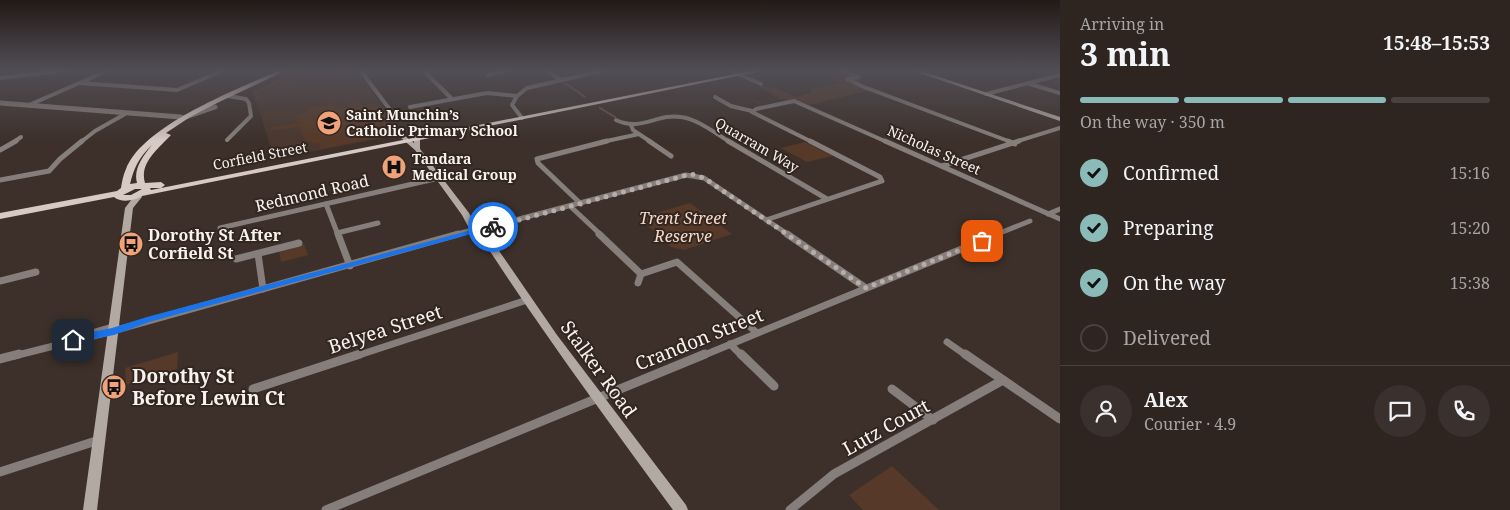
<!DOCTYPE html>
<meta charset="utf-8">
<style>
body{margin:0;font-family:"Noto Serif",serif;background:#3a302d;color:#f1f3f6;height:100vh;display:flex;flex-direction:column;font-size:19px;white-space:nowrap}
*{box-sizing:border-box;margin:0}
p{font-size:16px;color:#a7a4a5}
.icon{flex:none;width:28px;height:28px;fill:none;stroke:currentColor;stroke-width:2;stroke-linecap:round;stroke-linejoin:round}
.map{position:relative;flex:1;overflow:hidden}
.panel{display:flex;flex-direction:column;background:#2e2420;width:450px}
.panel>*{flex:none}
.pin{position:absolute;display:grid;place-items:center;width:42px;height:42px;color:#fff;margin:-21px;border-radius:10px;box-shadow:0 2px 8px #0006}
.courier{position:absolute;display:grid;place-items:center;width:50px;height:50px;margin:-25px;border:4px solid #1a73e8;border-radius:50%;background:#fff;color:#222;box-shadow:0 1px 6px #0007}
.overview em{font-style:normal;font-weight:700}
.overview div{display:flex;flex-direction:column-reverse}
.overview{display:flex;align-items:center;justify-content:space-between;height:85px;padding:0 20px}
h1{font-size:32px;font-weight:700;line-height:38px}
.bar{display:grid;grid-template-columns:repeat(4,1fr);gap:8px 5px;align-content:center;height:60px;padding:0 20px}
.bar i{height:6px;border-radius:4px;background:#49413e}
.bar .selected{background:#8bbbb9}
.bar p{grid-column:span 4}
.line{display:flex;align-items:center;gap:12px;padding:0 20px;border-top:1px solid #49413e}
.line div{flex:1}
.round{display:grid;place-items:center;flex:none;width:52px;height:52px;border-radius:26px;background:#3a302d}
ol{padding:0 20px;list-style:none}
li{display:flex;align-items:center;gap:15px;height:55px}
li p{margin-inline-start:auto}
li .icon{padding:5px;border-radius:50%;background:#8bbbb9;color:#111;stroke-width:4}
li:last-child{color:#a7a4a5}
li i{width:28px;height:28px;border:2px solid #49413e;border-radius:50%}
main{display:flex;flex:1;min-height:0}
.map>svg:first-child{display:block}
.built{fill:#4a372e}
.green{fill:#563929}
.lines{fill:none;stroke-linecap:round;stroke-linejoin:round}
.stream{stroke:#6d5247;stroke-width:2}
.minor-far3{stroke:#857e7b;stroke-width:4}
.minor-far2{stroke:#857e7b;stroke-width:5}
.minor-far1{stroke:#857e7b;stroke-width:7}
.minor{stroke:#857e7b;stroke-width:9}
.tertiary{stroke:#857e7b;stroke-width:5}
.secondary{fill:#b3a9a3;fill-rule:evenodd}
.primary{fill:#d7c9c3;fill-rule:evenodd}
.route{fill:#1a73e8}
.done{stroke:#b8aea9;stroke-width:5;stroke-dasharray:0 9}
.labels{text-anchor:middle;stroke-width:4;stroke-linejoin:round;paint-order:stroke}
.far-poi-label{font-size:14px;font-weight:bold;fill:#faf2ed;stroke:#322620;text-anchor:start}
.far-street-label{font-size:14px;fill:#faf2ed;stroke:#322620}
.street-label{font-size:16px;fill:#faf2ed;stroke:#322620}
.park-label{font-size:16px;font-style:italic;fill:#f6d9ca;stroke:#322620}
.poi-label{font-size:16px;font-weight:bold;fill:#faf2ed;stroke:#322620;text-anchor:start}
.near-street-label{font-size:19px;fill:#faf2ed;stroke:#322620}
.near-poi-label{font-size:19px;font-weight:bold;fill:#faf2ed;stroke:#322620;text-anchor:start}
</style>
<main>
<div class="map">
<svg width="1060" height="510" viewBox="0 0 1060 510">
<rect width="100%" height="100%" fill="#3d302a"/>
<!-- built -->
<polygon class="built" points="300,70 356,70 403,134 274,159 254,92"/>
<!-- green -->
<g class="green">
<path d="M298 70H325L331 72 327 73V77L321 76H326L324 72 296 76 298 81C288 84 280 81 271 87L277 89 260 92 259 95 262 96 260 97 261 100 255 101 254 91Z"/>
<polygon points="833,75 871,90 809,105 798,101 781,99 760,104 743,96 762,103 780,99 758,86 776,88 796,97 811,93 811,89 841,83 834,79"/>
<path d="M357 101 361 106 376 103 395 133 392 135 321 149 319 143 313 144 311 141H305L299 127 271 131 270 128 297 123 295 116 308 112 305 110C312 105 318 108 326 106 331 104 332 102 338 103L335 108H349L347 104Z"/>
<polygon points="805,142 833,156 807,162 781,148"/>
<polygon points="690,203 732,234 684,250 671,247 639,218"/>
<polygon points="304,244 308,255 281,262 279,251"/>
<polygon points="178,352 177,369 126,385 125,368"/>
<polygon points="892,466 939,510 863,510 849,495"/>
</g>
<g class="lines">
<!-- stream -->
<g class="stream">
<polyline points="565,83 585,97"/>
<polyline points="600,108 615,117"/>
</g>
<!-- minor-far3 -->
<g class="minor-far3">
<polyline points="360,70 391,111"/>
<polyline points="423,70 452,99"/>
<polyline points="546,70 561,80"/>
<polyline points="841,70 859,77 847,79 864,87 1011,142"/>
<polyline points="734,72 761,84"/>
<polyline points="488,75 511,70"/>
<polyline points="0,78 67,70"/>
<polyline points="80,83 177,90 224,70"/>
<polyline points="1030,84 1060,93"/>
<polyline points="986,94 1060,75"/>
<polyline points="715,97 731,106 752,111"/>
<polyline points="29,105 109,70"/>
<polyline points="410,107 487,93 517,96"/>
<polyline points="522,118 512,105 517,96 527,88 606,70"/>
<path d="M616 120C641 132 657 113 681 117 698 119 716 134 730 142"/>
<polyline points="631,125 633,130 651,142"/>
<polyline points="227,140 251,116 249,103 246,99 228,96"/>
<polyline points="14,142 21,137"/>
<polyline points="81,142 95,131 125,114"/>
<polyline points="602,142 639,134"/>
<polyline points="812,142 752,112 756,109 794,101 887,142"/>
<polyline points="1015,142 1060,128"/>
</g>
<!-- minor-far2 -->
<g class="minor-far2">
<polyline points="649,141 671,156"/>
<polyline points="728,141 827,199"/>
<polyline points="885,141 1060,219"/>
<polyline points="1008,141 1015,144"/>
<polyline points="0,150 16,141"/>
<polyline points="942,166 1019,141"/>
<polyline points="0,180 49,171 60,159 82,141"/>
<polyline points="326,204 338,235"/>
<polyline points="581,204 538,163 537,159 607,141"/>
<polyline points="570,206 601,235"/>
<polyline points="1048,214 1060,209"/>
<polyline points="766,220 882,181 880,177 810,141"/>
<polyline points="220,228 439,178"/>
<polyline points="481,229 686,175 704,178 789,235"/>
<polyline points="337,233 378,223"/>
<polyline points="454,235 472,230"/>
<polyline points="995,235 1030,221"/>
</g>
<!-- minor-far1 -->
<g class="minor-far1">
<polyline points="338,234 350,266"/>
<polyline points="599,234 641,274 677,262 757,333"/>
<polyline points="787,234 866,288"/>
<polyline points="258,254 263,289"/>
<polyline points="236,259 299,243"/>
<polyline points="0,281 36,272"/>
<polyline points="638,283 641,274"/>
<polyline points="95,332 116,326"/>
<polyline points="947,342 967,356"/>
<polyline points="730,344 742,356"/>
<polyline points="14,356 113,331 458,234"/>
<polyline points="356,356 527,300"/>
<polyline points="702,356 998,234"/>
</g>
<!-- minor -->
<g class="minor">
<polyline points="741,354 774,386"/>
<polyline points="965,354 1060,419"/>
<polyline points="0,359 19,354"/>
<polyline points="253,389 360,354"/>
<polyline points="892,389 933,420"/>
<polyline points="0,472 99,440"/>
<polyline points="326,510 705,354"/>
<polyline points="790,510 834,474 1003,380"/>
</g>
<!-- tertiary -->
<g class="tertiary">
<polyline points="0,103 181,117 182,119"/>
<polyline points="180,119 215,107"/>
</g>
<!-- secondary -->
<g class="secondary">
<polygon points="911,70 918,70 1060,117 1060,121"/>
<polygon points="413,133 420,139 420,149 469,213 477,228 476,230 470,230 462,215 415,150 400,137 405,136 414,143 414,139 410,135"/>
<polygon points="135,195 141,195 142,197 133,208 97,510 83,510 125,208"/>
<path d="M478 229H484L557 335 686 505 688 510H673C606 418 538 327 477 231Z"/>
</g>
<!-- primary -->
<path class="primary" d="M280 70H287L217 103 190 117 166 133 171 135C158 149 139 163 145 183L161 182 165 185 161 188H150L151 190 756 70H767L142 196C134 201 121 203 114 197L0 219V213L117 191 121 188C122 182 123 175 126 169 143 125 238 89 280 70ZM152 145C143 156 133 169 137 183L130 184C134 168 139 157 152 145ZM135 189H142L131 195H123Z"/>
</g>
<!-- sky -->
<linearGradient id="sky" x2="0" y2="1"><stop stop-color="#221a17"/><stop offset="0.5" stop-color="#514e55"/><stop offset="1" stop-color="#514e55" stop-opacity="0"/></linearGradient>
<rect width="1060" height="141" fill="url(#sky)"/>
<!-- route -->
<polygon class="route" points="490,225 497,227 149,322 114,335 73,343 68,340 73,336 112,328 147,317"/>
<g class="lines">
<!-- done -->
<polyline class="done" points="493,227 691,174 704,178 866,288 982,241"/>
</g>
<!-- icons -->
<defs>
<symbol id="school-disc" viewBox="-11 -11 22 22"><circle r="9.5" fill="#f0a279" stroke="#322620"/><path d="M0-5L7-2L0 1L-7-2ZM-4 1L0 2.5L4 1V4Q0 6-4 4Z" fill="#111"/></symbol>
<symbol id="hospital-disc" viewBox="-11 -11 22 22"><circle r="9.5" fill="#f0a279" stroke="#322620"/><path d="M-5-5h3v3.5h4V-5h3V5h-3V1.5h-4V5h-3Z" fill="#111"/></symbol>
<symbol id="bus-disc" viewBox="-11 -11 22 22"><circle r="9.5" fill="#f0a279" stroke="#322620"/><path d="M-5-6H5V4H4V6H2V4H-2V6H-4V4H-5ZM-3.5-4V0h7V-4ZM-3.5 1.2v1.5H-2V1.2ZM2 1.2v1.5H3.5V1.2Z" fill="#111"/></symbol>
</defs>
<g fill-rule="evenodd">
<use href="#school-disc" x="315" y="109" width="28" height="28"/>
<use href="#hospital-disc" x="380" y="153" width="28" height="28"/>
<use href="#bus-disc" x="117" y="230" width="28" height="28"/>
<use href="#bus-disc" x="100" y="373" width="28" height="28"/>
</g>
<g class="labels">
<!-- far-poi labels -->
<g class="far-poi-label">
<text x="346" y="120">Saint Munchin’s<tspan x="346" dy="16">Catholic Primary School</tspan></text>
<text x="412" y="164">Tandara<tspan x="412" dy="16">Medical Group</tspan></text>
</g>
<!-- far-street labels -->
<g class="far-street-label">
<text transform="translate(757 145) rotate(30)" y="5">Quarram Way</text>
<text transform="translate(934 150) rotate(24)" y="5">Nicholas Street</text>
<text transform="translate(260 156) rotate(-11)" y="5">Corfield Street</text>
</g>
<!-- street labels -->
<g class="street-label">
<text transform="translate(312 193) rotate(-13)" y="6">Redmond Road</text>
</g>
<!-- park labels -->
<g class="park-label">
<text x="683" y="224">Trent Street<tspan x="683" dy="18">Reserve</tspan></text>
</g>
<!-- poi labels -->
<g class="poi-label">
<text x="148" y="241">Dorothy St After<tspan x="148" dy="18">Corfield St</tspan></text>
</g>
<!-- near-street labels -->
<g class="near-street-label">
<text transform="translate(385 329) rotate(-18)" y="7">Belyea Street</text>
<text transform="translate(699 339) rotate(-22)" y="7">Crandon Street</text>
<text transform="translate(599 369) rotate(54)" y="7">Stalker Road</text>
<text transform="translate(886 427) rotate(-29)" y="7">Lutz Court</text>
</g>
<!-- near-poi labels -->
<g class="near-poi-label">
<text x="132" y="383">Dorothy St<tspan x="132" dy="22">Before Lewin Ct</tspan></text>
</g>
</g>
</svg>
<div class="pin" style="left:982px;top:241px;background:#ea580c"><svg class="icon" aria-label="bag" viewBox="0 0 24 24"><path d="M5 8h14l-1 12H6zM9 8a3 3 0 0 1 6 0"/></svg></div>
<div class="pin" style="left:73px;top:340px;background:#1f2937"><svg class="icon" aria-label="home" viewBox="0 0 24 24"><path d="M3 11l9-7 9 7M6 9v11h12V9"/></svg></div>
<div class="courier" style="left:493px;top:227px"><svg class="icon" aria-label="bike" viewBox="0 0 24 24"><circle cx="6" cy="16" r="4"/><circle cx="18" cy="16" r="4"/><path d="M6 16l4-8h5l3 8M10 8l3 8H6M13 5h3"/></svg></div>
</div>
<section class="panel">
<div class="overview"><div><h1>3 min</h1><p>Arriving in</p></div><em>15:48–15:53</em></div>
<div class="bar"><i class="selected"></i><i class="selected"></i><i class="selected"></i><i></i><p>On the way · 350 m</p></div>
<ol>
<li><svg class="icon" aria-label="check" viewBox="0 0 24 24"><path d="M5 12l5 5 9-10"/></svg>Confirmed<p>15:16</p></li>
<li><svg class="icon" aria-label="check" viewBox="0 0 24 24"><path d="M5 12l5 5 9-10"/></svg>Preparing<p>15:20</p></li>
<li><svg class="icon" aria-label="check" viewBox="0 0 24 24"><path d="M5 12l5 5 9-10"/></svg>On the way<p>15:38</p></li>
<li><i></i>Delivered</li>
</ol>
<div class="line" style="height:90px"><a class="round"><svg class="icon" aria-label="person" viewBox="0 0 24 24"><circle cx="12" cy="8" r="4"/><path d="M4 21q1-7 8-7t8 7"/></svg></a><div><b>Alex</b><p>Courier · 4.9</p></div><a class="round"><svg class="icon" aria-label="chat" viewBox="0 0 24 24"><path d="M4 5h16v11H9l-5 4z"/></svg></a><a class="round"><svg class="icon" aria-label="phone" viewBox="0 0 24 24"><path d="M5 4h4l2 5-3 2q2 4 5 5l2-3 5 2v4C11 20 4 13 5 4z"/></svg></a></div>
</section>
</main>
